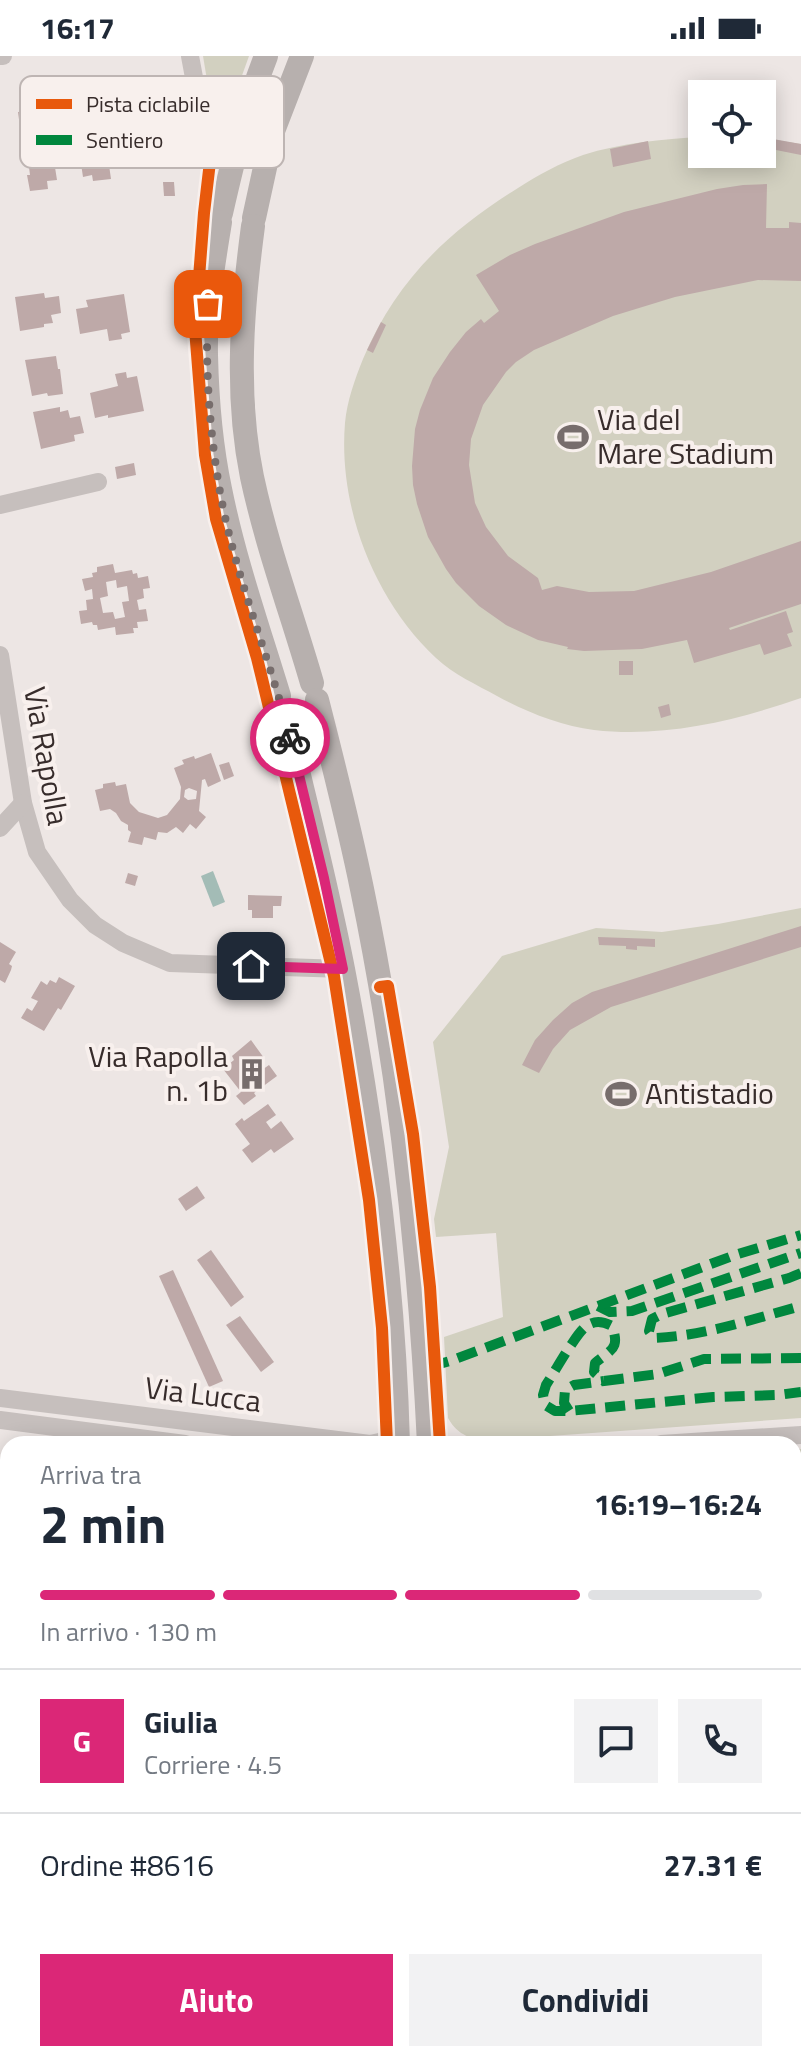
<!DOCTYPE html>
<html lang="it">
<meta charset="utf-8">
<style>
body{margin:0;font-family:"Titillium Web",sans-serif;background:#f2f2f3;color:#1f2937;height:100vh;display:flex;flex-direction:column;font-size:30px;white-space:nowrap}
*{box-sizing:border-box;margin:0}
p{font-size:26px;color:#747a83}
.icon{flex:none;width:44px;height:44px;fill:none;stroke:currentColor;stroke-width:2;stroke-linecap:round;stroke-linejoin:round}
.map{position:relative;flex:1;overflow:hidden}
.drawer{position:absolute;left:0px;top:1380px;width:802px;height:626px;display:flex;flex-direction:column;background:#fff;border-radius:24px 24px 0 0;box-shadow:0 4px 20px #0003}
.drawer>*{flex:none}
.fabs{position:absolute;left:688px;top:24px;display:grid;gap:16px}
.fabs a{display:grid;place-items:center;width:88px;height:88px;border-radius:0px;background:#fff;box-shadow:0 4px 20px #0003;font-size:40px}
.pin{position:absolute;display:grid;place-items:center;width:68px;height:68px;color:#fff;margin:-34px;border-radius:16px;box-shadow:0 4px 12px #0006}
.courier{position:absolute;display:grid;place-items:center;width:80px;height:80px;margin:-40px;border:6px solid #db2777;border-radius:50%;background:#fff;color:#222;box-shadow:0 2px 10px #0007}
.head em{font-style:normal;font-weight:700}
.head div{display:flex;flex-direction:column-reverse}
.head{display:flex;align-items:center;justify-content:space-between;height:136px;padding:0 40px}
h1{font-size:52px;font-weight:700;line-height:60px}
.bar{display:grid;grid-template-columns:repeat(4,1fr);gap:12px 8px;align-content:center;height:96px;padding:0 40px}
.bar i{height:10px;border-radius:6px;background:#e0e1e3}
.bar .current{background:#db2777}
.bar p{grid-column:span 4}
.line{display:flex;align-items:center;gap:20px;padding:0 40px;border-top:2px solid #e0e1e3}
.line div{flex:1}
.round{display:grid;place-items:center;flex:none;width:84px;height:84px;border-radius:0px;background:#f2f2f3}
.button{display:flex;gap:16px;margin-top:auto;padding:16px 40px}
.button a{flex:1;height:92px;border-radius:0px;background:#db2777;color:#fff;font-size:32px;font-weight:700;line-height:92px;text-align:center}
.button a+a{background:#f2f2f3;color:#1f2937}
.status{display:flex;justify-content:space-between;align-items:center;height:56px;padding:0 40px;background:#fff;direction:ltr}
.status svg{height:22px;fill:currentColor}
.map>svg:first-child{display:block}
.green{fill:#d2d0c0}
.water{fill:#a3bcb6}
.building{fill:#bea9a8;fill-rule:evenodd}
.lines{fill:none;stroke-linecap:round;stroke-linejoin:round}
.minor{stroke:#c6bfbd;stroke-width:18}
.secondary{stroke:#b7b0ae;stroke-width:24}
.quiet{stroke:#00873e;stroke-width:10;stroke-dasharray:20 10;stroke-linecap:butt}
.cycleway-casing{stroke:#f8f0ed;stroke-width:17}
.cycleway{stroke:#e8590c;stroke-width:12}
.done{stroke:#776d6c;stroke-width:8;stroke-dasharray:0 14.4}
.route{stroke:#db2777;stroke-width:10}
.labels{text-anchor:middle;stroke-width:8;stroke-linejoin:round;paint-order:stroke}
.poi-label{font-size:30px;fill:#372c2b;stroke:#f8f0ed;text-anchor:start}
.street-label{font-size:30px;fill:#372c2b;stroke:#f8f0ed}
.key{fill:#f8f0ed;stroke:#beb5b3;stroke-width:2}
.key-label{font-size:22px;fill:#372c2b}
</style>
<div class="status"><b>16:17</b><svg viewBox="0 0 49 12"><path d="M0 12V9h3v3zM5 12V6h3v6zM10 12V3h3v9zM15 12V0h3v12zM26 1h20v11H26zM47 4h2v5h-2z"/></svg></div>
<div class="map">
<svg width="801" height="2005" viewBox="0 0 801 2005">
<rect width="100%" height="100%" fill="#ede6e4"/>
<!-- green -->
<g class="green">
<polygon points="203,0 249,0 230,53 222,58 212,54"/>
<path d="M702 81V98H762V82L801 88V642C735 665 665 682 594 674 561 670 526 656 497 640 477 629 453 618 436 602 374 544 338 451 345 367 347 345 355 323 363 303 396 225 447 176 518 132 538 119 560 107 583 99 621 87 662 83 702 81Z"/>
<path d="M801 852V1362L481 1385C464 1380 456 1376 448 1362L444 1281 503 1261 496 1177 436 1181 434 1163 449 1091 433 986 502 900 596 872 662 876 718 868Z"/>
<polygon points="801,1393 801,1468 794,1468 794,1394"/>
<polygon points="801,1573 801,1823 794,1812 794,1574"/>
<polygon points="794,1959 801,1959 801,2005 749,2005 749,1998 794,1998"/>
</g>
<!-- water -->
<polygon class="water" points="213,815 225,846 213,851 201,820"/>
<!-- building -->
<g class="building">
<polygon points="100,44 102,59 100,59 106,109 109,109 111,123 93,125 92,119 83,121 80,101 95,99 92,73 76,75 73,55 83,54 82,47"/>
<polygon points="37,54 38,61 47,60 50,79 25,80 23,71 20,71 18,56"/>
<polygon points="773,83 801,88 801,99 771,93"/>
<polygon points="648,85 651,103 613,111 610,93"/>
<polygon points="54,105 57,124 47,125 48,133 30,135 27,119 30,119 29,111"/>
<polygon points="163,126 174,126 175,140 164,140"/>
<polygon points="767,128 766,172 789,172 789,166 801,167 801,225 758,224 675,241 613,260 534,294 516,306 506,316 483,349 471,383 469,409 475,447 486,471 508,500 538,522 542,534 557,530 589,536 634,535 711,516 801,485 801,548 729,572 730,574 739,571 786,555 793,576 787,578 792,590 764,599 760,588 694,607 687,584 642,593 584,595 567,593 568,591 538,584 506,569 479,550 456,527 446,513 428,481 417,448 413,429 412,410 415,373 420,354 433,322 450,296 466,276 481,263 484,267 499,255 476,219 510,199 535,188 624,156 717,133 743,129"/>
<polygon points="44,237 45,242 59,240 61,257 51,259 53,267 44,268 44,271 20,275 15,241"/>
<polygon points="124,238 130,276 121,278 122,283 109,285 107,273 80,278 76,253 88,251 86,244"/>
<polygon points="381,266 386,269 373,297 367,294"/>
<polygon points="56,300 58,313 60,313 63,338 48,340 47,337 32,340 25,304"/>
<polygon points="126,316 127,322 137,320 144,355 108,362 108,359 95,362 90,337 118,330 115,318"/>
<polygon points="60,351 60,356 68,354 70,362 80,360 84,377 74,379 75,385 41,393 33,356"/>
<polygon points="134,407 136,419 117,423 115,411"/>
<path d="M113 508 115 517 132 514 133 518 137 517 138 522 148 520 150 532 143 533 144 542 137 544 139 554 146 553 148 565 137 566 138 572H133L134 577 116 579 115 571 98 574 97 569H93L92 566 81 568 79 555 87 554 86 544 93 543 92 533 85 535 82 523 93 521 92 517 97 516V511ZM116 524 117 532 127 530 129 545 122 546 125 561 115 563 113 556 103 557 100 542 108 540 106 526Z"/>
<rect x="619" y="605" width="14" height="14"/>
<polygon points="669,648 671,659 661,662 658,651"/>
<path d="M211 697 221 725 208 731 205 723 202 724 199 755 206 761 196 773 190 768 183 777 176 771 167 777 158 776 156 784 144 781 142 789 128 786 131 776 128 774V769L121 765 116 757 110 753 100 755 95 734 103 732V728L115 726 116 730 126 728 130 747 139 756 158 762 167 759 180 743 181 731 174 712 184 708 182 704 194 700 195 703ZM189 732 197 735 196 743 188 744 184 741 185 734Z"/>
<polygon points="229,706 234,720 224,724 219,709"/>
<polygon points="128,817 138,820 135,830 125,827"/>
<polygon points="248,839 282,840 281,850 273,850 273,862 252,862 252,854 248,854"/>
<polygon points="801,870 801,891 611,951 570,974 553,993 539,1017 522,1009 535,984 553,964 572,947 592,936"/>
<polygon points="598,881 655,883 655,891 637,890 637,894 626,893 626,890 599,889"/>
<polygon points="0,886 16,896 9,908 12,910 11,914 5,927 0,924"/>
<polygon points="59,921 75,930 61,954 58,952 44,975 21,962 27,952 32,955 38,945 31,942 41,925 47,929 50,924 56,927"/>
<polygon points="251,984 264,1002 254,1009 259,1016 269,1009 277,1020 254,1037 256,1040 244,1049 236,1040 241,1036 223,1013 234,1004 232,1000"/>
<polygon points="268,1048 276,1059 266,1066 271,1073 281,1065 294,1083 274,1097 271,1093 252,1107 242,1094 250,1088 235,1068 242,1062 244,1065"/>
<polygon points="197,1130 205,1142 186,1155 178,1143"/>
<polygon points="211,1194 244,1241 231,1251 197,1204"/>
<polygon points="173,1214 223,1325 209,1331 159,1220"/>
<polygon points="240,1260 274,1306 261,1316 226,1269"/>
<polygon points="8,1455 8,1510 0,1518 0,1463"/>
<polygon points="801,1503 801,1538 794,1539 794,1504"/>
<polygon points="8,1560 8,1583 0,1575 0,1568"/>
<polygon points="0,1646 8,1654 8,1700 0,1692"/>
<polygon points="8,1770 8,1818 0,1826 0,1778"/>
<polygon points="9,1998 52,1998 59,2005 9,2005 5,2001"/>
<polygon points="204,1998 240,1998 232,2005 210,2005"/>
</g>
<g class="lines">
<!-- minor -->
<g class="minor">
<polyline points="0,0 3,0"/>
<polyline points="190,0 198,43 213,80 233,104"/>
<polyline points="0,449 98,426"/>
<polyline points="0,599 23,747 37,796 70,844 95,869 123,887 170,907 343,913"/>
<polyline points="0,772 23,747"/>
<polyline points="0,1342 370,1388 398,1382"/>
<polyline points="0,1364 185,1388"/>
<polyline points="661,1388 801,1379"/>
<polyline points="794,1487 801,1486"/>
<polyline points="794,1550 801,1550"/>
<polyline points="0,1625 8,1633"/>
<polyline points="794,1837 801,1849"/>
<polyline points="0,1849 8,1841"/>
<polyline points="0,1876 8,1885"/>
<polyline points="794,1901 801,1901"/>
<polyline points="0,1912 8,1920"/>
<polyline points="83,1998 89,2005"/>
<polyline points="116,1998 122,2005"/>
</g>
<!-- secondary -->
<g class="secondary">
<path d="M221 157C233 104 246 51 266 0"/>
<polyline points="254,162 273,75 302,0"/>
<path d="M220 166C213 210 205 255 206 299 207 343 211 390 220 433 234 503 258 571 279 640"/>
<path d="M253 170C242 253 235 338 252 421 267 491 292 558 312 627"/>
<path d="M317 644C333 707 349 769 362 833 400 1016 420 1202 429 1388"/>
<path d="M283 654C304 740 326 826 343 913 373 1069 394 1229 398 1388"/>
<polyline points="396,2005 396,1998"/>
<polyline points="424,2005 425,1998"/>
</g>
<!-- quiet -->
<g class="quiet">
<path d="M801 1217 789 1222 662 1258 652 1263 649 1275 654 1282C704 1280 753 1263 801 1250"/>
<polyline points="598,1250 610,1256 632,1255 801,1197"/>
<path d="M801 1302 704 1303 658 1318 604 1325 594 1316 595 1307C612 1293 620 1293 612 1270 588 1257 579 1278 567 1295 560 1306 553 1318 546 1329L543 1339 545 1349 555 1355H569L713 1341 778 1339 801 1336"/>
<polyline points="429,1311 450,1305 735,1199 801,1179"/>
<polyline points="569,1355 564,1347 565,1334 574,1329 604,1325"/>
</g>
<defs>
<g id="cycleway">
<polyline points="213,80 204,157 195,273 205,399 216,463 257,602 334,920 369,1144 382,1272 387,1388"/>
<polyline points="380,931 388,930 413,1078 430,1231 440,1388"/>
</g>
</defs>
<!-- cycleway casing -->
<use href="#cycleway" class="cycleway-casing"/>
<!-- cycleway -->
<use href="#cycleway" class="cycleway"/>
</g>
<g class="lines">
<!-- done -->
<path class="done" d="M208 248C205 309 209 370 219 430 233 515 269 599 290 682"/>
<!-- route -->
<polyline class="route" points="251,910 343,913 324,822 290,682"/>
</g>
<!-- icons -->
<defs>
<symbol id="stadium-bare" viewBox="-9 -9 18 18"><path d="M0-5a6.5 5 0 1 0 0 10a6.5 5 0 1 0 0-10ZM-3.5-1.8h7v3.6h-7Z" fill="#776d6c" stroke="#f8f0ed" stroke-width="2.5" paint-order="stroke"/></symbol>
<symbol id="building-bare" viewBox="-9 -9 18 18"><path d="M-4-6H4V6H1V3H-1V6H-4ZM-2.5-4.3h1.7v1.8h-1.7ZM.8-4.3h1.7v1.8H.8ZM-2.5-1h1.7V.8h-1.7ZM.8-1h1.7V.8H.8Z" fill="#776d6c" stroke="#f8f0ed" stroke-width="2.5" paint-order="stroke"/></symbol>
</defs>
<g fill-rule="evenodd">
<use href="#stadium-bare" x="551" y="359" width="44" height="44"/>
<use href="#building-bare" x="230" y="996" width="44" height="44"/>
<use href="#stadium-bare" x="599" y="1016" width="44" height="44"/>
</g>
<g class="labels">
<!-- poi labels -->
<g class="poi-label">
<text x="597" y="374">Via del<tspan x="597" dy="34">Mare Stadium</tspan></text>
<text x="228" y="1011" text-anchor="end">Via Rapolla<tspan x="228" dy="34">n. 1b</tspan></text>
<text x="645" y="1048">Antistadio</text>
</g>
<!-- street labels -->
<g class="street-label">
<text transform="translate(46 700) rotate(80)" y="10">Via Rapolla</text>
<text transform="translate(203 1339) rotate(7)" y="10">Via Lucca</text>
</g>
</g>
<!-- legend -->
<rect x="20" y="20" width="264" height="92" rx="12" class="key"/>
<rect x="36" y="43" width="36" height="10" fill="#e8590c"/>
<rect x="36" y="79" width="36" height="10" fill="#00873e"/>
<g class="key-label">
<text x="86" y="56">Pista ciclabile</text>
<text x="86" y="92">Sentiero</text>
</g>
</svg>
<div class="fabs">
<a><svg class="icon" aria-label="locate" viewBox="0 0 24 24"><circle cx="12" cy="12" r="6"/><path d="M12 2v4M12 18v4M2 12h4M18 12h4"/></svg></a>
</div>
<div class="pin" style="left:208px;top:248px;background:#ea580c"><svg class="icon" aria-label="bag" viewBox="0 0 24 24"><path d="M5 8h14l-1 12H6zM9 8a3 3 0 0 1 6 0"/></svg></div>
<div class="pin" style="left:251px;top:910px;background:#1f2937"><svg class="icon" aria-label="home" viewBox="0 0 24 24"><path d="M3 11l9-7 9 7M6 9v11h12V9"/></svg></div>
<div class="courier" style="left:290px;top:682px"><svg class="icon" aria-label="bike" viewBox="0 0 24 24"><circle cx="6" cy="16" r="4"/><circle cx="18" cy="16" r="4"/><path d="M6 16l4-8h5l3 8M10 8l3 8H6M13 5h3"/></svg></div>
<section class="drawer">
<div class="head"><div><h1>2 min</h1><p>Arriva tra</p></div><em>16:19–16:24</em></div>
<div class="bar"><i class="current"></i><i class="current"></i><i class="current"></i><i></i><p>In arrivo · 130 m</p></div>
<div class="line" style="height:144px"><b class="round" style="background:#db2777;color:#fff">G</b><div><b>Giulia</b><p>Corriere · 4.5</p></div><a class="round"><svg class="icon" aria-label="chat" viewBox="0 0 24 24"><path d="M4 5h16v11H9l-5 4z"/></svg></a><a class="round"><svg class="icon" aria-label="phone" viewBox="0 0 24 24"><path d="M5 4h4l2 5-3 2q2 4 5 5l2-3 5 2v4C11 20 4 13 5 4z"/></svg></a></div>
<div class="line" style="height:104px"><div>Ordine #8616</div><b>27.31 €</b></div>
<div class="button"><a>Aiuto</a><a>Condividi</a></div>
</section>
</div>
